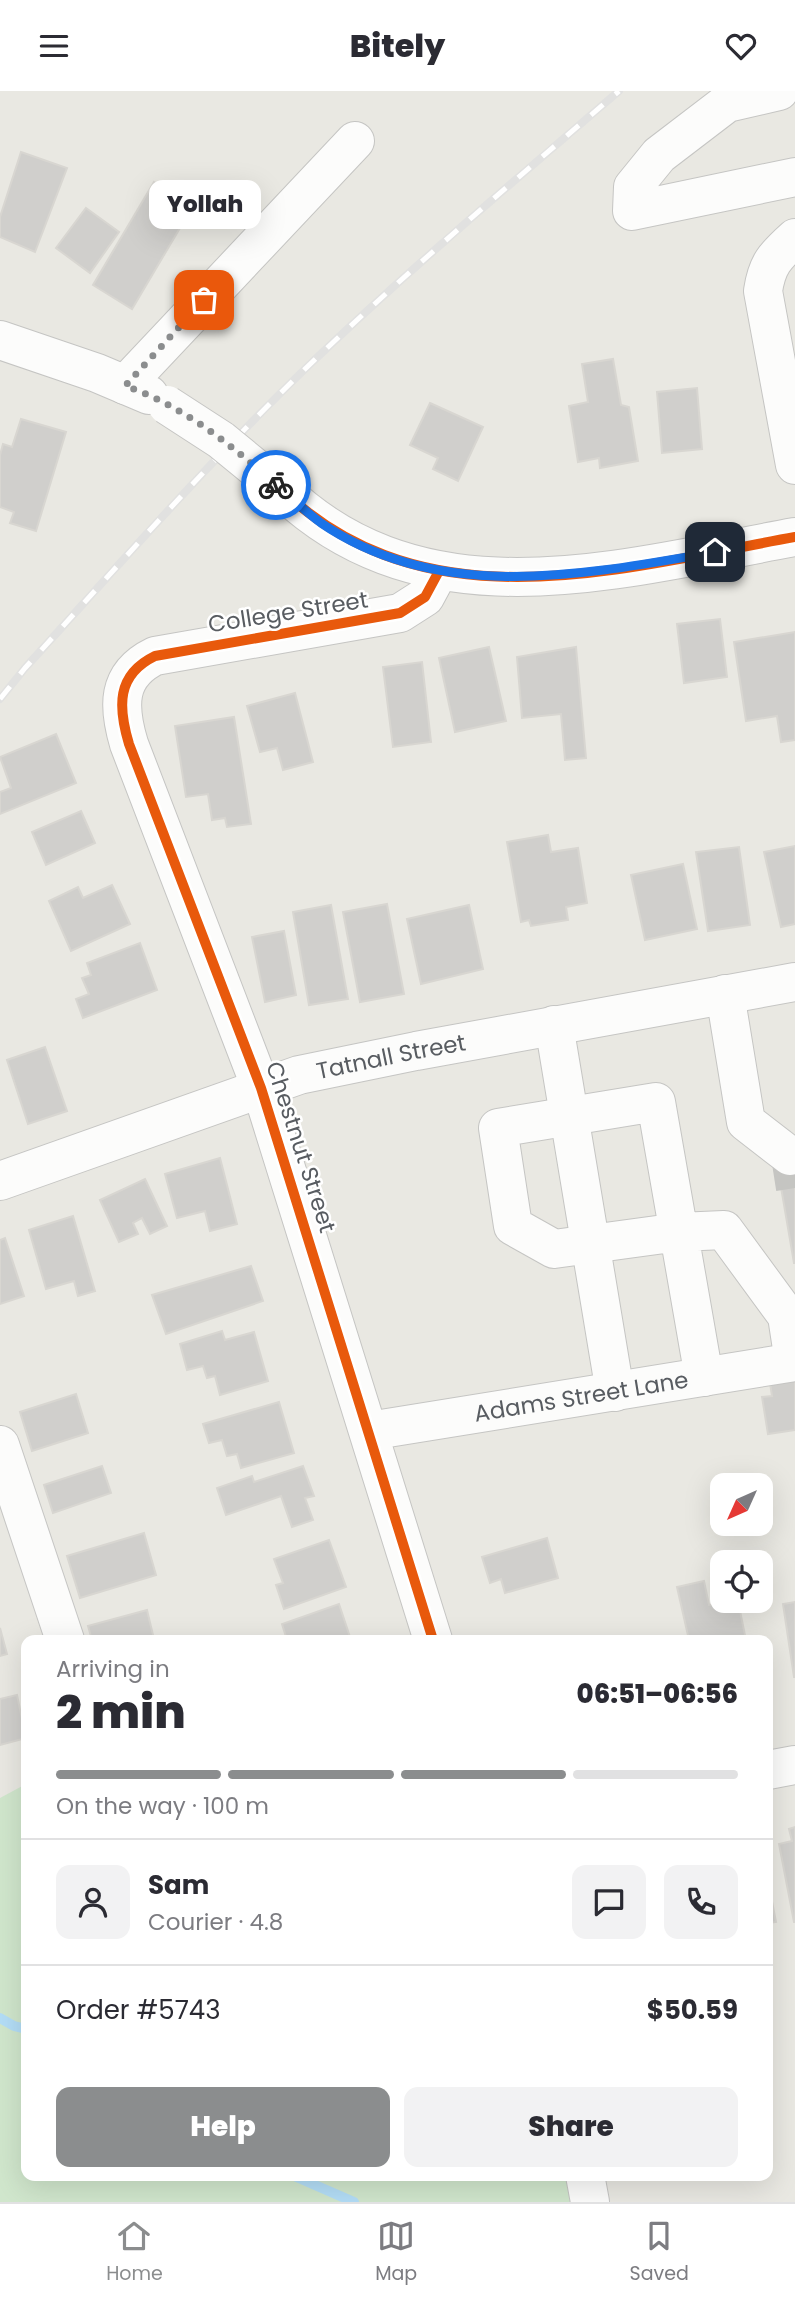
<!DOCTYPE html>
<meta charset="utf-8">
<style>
body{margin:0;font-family:Poppins,sans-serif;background:#f2f2f3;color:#2b2b33;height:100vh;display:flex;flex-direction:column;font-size:26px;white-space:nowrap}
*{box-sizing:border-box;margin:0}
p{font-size:23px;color:#7c7c81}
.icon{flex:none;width:38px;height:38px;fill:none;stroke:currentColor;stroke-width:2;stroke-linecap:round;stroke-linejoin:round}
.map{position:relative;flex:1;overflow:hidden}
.drawer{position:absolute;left:21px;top:1544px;width:752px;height:546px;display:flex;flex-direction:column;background:#fff;border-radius:14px;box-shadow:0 7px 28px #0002}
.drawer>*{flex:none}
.needle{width:46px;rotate:225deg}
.controls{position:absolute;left:710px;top:1382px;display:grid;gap:14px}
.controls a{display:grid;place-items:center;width:63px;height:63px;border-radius:14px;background:#fff;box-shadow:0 7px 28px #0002;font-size:35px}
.pin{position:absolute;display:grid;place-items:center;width:60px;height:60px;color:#fff;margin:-30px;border-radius:14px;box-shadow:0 4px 10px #0006}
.courier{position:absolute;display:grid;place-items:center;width:70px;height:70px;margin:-35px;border:5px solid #1a73e8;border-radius:50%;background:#fff;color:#222;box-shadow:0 2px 9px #0007}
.bubble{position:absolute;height:49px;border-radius:14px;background:#fff;box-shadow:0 7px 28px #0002;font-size:23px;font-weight:800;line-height:49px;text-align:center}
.headline em{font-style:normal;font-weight:800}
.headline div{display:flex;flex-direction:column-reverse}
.headline{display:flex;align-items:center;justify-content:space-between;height:119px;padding:0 35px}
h1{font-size:46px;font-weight:800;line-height:52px}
.bar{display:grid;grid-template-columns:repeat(4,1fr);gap:10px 7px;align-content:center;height:84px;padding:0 35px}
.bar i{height:9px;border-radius:5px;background:#e1e1e2}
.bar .current{background:#8b8d8e}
.bar p{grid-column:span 4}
.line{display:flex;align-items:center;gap:18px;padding:0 35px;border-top:2px solid #e1e1e2}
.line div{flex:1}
.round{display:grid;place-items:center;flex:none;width:74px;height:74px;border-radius:14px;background:#f2f2f3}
.primary-button{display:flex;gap:14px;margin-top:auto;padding:14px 35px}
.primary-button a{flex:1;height:80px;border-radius:14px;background:#8b8d8e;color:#fff;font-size:28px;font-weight:800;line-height:80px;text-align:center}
.primary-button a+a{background:#f2f2f3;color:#2b2b33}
header{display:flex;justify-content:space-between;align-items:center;height:91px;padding:0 35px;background:#fff;font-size:32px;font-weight:800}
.tab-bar{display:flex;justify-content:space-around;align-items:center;height:98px;border-top:2px solid #e1e1e2;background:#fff;font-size:19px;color:#7c7c81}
.tab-bar a{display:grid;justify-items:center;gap:4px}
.tab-bar .current{color:#8b8d8e}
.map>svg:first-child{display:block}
.green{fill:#d0e6cc}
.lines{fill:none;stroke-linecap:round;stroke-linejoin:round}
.stream{stroke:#b3ddf6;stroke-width:10}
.building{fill:#d0cfcc;stroke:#d8d6d1;stroke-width:2}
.minor-tunnel{stroke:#c5c5c2;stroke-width:38;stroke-dasharray:38 19;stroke-linecap:butt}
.minor-casing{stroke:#c5c5c3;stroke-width:40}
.minor{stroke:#fcfcfb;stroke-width:38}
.rail-casing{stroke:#e1e1e0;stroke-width:8}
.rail{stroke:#fff;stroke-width:5;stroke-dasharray:16;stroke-linecap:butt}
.minor-bridge-casing{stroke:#c5c5c3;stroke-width:40;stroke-linecap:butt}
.minor-bridge{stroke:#fcfcfb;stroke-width:38}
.cycleway-casing{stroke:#fff;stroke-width:15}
.cycleway{stroke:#e8590c;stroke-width:10}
.done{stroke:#8b8d8e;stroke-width:7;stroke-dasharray:0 12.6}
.route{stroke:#1a73e8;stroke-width:9}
.labels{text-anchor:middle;stroke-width:5;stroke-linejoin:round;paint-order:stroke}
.street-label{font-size:23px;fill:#585c61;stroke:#fff}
</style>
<header><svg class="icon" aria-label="menu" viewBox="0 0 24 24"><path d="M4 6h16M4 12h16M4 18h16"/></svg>Bitely<svg class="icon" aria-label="heart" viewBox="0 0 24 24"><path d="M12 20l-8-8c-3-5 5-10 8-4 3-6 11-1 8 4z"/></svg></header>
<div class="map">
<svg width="795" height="2111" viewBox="0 0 795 2111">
<rect width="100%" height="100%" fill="#e9e8e2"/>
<!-- green -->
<polygon class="green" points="26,1693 26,2084 583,2084 588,2111 0,2111 0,1707"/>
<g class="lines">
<!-- stream -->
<g class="stream">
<polyline points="0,1927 14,1935 26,1938"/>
<polyline points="292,2084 354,2111"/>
</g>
</g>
<!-- building -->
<g class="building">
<polygon points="21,61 67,77 35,161 0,146 0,126"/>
<polygon points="154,91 193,115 132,218 93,194"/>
<polygon points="86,117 119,141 90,182 56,157"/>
<polygon points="613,268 621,314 629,316 638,370 600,377 599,367 578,371 569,315 588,311 582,273"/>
<polygon points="697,297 702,358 662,362 657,301"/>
<polygon points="430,312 483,336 458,390 433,378 438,367 410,354"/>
<polygon points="21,328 66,341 36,440 10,432 14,421 0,416 0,364 3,353 12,356"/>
<polygon points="720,528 727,586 684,592 677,533"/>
<polygon points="795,541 795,649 781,651 777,625 746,630 734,551"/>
<polygon points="489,556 506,630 455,641 439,567"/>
<polygon points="576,556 586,667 565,669 561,623 522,627 517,566"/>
<polygon points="422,571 431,651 393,656 383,576"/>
<polygon points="295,602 313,671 283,679 277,657 260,661 247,615"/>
<polygon points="234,626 251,733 227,736 225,727 212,729 208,703 186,706 175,635"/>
<polygon points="56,643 76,692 0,723 0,701 11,697 0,666"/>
<polygon points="81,720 95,752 46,774 32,741"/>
<polygon points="548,744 551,761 578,757 587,812 566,816 568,829 531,835 529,829 521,831 507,751"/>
<polygon points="795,755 795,833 781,836 764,761"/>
<polygon points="739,756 750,834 708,840 696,761"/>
<polygon points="683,773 697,838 645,849 631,784"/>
<polygon points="112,794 130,833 71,860 49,810 78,796 83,807"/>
<polygon points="387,813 404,903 360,911 343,821"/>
<polygon points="331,814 348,908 309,914 293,821"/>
<polygon points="469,814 483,878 421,893 407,828"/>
<polygon points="284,840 296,904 265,911 252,846"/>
<polygon points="140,852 157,899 83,927 76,908 89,903 82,887 91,884 87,872"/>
<polygon points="45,956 67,1020 28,1033 7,969"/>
<polygon points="795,1064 795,1172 794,1172 776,1067"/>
<polygon points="220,1067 237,1133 210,1140 205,1120 177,1127 165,1083"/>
<polygon points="145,1088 167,1135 150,1143 142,1127 133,1132 138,1143 119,1151 100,1109"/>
<polygon points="73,1125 95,1200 78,1205 74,1190 46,1198 29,1139"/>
<polygon points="5,1147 24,1205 0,1213 0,1149"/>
<polygon points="251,1175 263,1210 166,1243 152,1204"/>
<polygon points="222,1240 225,1249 254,1241 268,1290 220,1304 215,1285 207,1287 203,1275 187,1279 180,1253"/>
<polygon points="795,1289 795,1339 768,1343 762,1306 772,1305 770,1292"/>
<polygon points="76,1303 88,1342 32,1360 20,1321"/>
<polygon points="279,1311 294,1362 241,1377 237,1363 227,1365 222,1349 209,1352 203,1333"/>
<polygon points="102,1375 111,1402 53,1422 44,1394"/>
<polygon points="303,1375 314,1405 305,1407 313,1429 292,1436 281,1405 226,1424 217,1397 252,1385 254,1391"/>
<polygon points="144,1442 156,1484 80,1507 67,1465"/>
<polygon points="547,1447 558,1487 505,1502 501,1488 490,1492 482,1466"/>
<polygon points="329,1449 346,1496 284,1518 276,1494 283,1492 274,1468"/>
<polygon points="704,1490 709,1514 738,1510 746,1549 689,1549 677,1496"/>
<polygon points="795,1511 795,1586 794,1586 783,1513"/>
<polygon points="339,1513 351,1549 287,1549 282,1533"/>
<polygon points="147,1519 154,1548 92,1549 88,1535"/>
<polygon points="0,1537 7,1563 0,1565"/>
<polygon points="17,1604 26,1647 0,1654 0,1608"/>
<polygon points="795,1736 795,1831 794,1831 779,1753 792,1750 789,1738"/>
<polygon points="768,1790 776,1831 768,1832"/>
</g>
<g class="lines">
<!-- minor-tunnel -->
<polyline class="minor-tunnel" points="790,1065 795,1097"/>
<defs>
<g id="minor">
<polyline points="779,0 727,12 659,64 633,96 632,120 795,86"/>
<path d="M795 147C775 165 767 173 763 200L795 374"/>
<polyline points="0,249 97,282 149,304"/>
<polyline points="125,294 355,50"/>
<path d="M282 399C426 537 622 477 795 446"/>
<polyline points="725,903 746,1031 790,1065"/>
<polyline points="554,934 615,1301"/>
<path id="s1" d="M0 1090 299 984 416 960 795 891"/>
<polyline points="704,1286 656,1011 498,1037 513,1135 554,1158 679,1141 724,1139 787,1225 794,1271"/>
<path id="s2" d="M369 1340 795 1271"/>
<polyline points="0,1354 65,1549"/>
<path d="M433 1549 261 997 129 653C118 616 116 584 155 565L400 522 425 506 439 480"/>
<polyline points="768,1679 795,1674"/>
<polyline points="585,2084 590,2111"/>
</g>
</defs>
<!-- minor casing -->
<use href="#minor" class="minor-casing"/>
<!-- minor -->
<use href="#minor" class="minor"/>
<defs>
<path id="rail" d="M0 608 25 577C117 476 207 373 305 278 406 181 513 91 619 0"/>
</defs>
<!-- rail casing -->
<use href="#rail" class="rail-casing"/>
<!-- rail -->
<use href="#rail" class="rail"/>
<defs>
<polyline id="minor-bridge" points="167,314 221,349 282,399"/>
</defs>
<!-- minor-bridge casing -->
<use href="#minor-bridge" class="minor-bridge-casing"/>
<!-- minor-bridge -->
<use href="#minor-bridge" class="minor-bridge"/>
<defs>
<g id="cycleway">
<path d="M282 399C426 537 622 477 795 446"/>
<path d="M433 1549 261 997 129 653C118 616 116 584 155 565L400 522 425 506 439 480"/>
</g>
</defs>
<!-- cycleway casing -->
<use href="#cycleway" class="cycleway-casing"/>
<!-- cycleway -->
<use href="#cycleway" class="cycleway"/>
</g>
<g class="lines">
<!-- done -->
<path class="done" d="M204 209 125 295C182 314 233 355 276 394"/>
<!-- route -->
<path class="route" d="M276 394C291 407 305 420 321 432 440 513 583 484 715 461"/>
</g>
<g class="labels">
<!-- street labels -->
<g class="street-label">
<text transform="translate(288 521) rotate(-9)" y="8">College Street</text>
<text dy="8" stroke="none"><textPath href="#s1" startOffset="411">Tatnall Street</textPath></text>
<text transform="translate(301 1056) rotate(72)" y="8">Chestnut Street</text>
<text dy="8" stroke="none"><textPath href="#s2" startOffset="215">Adams Street Lane</textPath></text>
</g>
</g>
</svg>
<div class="controls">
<a><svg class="needle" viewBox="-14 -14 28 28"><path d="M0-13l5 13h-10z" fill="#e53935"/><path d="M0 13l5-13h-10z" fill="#7c7c81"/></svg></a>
<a><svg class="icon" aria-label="locate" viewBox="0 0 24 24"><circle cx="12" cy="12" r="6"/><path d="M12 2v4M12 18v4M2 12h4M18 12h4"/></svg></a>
</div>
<div class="pin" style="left:204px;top:209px;background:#ea580c"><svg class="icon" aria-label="bag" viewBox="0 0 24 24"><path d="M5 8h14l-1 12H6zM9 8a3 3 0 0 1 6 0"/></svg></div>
<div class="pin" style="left:715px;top:461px;background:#1f2937"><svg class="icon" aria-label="home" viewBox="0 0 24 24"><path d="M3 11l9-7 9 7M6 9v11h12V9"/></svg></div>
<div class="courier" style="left:276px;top:394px"><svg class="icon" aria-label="bike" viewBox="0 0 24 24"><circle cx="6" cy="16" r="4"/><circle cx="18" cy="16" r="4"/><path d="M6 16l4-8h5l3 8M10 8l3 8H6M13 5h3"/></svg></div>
<div class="bubble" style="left:149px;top:89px;width:112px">Yollah</div>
<section class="drawer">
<div class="headline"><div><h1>2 min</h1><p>Arriving in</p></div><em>06:51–06:56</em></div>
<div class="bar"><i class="current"></i><i class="current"></i><i class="current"></i><i></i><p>On the way · 100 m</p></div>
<div class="line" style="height:126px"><a class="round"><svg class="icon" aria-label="person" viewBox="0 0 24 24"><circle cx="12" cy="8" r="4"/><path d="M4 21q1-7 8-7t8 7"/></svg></a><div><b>Sam</b><p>Courier · 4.8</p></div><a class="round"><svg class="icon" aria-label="chat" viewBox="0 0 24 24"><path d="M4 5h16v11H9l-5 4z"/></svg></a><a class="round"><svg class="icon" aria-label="phone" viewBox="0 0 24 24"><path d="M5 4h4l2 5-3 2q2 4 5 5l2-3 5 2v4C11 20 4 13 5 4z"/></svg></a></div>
<div class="line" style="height:91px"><div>Order #5743</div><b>$50.59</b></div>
<div class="primary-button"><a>Help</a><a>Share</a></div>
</section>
</div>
<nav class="tab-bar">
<a class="current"><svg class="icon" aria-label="home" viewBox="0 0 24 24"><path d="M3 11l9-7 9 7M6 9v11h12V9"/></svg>Home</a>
<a><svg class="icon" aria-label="map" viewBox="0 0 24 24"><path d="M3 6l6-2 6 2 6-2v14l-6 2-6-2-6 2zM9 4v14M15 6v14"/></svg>Map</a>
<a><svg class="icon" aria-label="saved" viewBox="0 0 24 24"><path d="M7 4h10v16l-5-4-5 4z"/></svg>Saved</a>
</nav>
